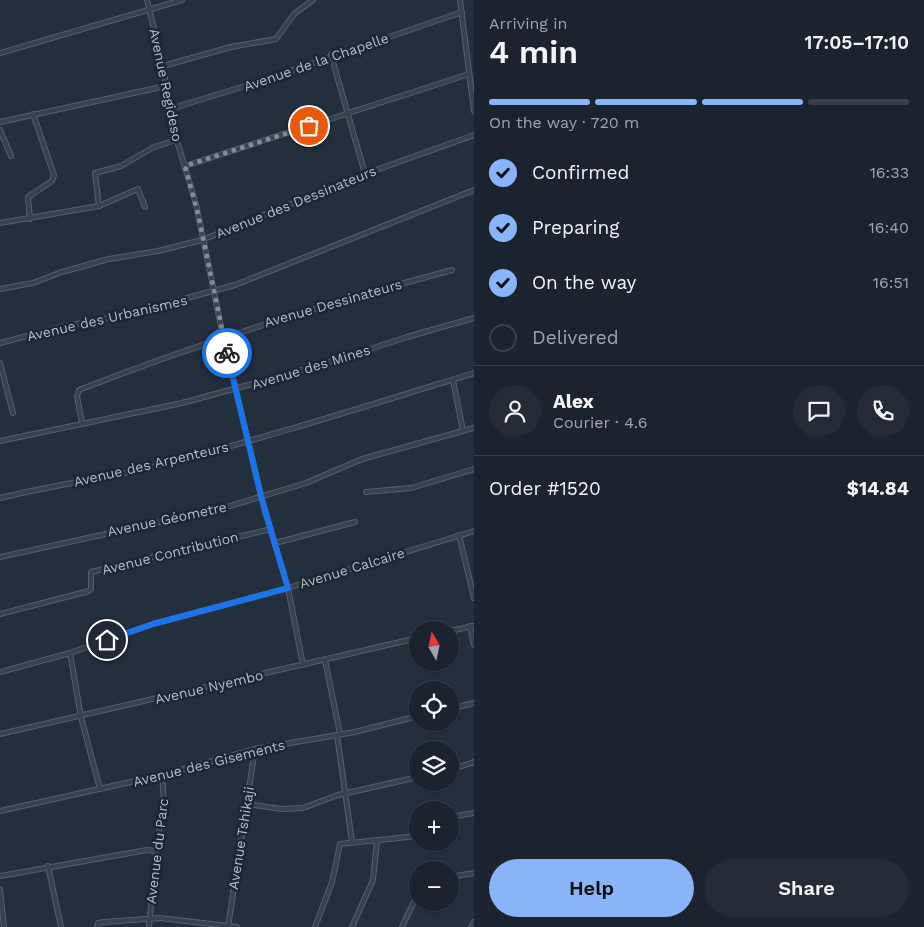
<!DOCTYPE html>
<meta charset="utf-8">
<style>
body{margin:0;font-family:"Work Sans",sans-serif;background:#242b36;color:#f1f3f6;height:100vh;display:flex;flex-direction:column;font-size:19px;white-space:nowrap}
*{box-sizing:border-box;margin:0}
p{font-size:16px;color:#a0a4aa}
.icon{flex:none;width:28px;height:28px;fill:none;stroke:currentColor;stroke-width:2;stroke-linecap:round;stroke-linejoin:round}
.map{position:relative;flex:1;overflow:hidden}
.drawer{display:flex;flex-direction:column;background:#1b232e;width:450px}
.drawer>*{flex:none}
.needle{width:32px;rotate:351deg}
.buttons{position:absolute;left:409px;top:621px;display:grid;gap:10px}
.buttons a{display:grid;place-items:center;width:50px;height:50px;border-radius:50%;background:#1b232e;box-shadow:0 1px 4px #0004,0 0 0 1px #39404a;font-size:25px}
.pin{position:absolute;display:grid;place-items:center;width:42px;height:42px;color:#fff;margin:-21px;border:2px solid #fff;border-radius:50%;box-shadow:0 1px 5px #0007}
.courier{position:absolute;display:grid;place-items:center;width:50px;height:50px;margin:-25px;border:4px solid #1a73e8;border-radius:50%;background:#fff;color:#222;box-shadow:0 1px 6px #0007}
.overview em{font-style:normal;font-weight:600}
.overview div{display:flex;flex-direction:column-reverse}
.overview{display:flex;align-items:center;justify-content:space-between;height:85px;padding:0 15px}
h1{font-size:32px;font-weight:600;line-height:38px}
.bar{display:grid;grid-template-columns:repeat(4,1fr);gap:8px 5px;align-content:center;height:60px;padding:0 15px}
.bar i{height:6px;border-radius:4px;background:#39404a}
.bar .selected{background:#8ab4f8}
.bar p{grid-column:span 4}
.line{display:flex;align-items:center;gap:12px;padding:0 15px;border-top:1px solid #39404a}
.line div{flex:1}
.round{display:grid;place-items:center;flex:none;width:52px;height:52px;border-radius:26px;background:#242b36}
ol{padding:0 15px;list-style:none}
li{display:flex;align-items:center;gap:15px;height:55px}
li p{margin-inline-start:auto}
li .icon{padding:5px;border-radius:50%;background:#8ab4f8;color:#111;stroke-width:4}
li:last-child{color:#a0a4aa}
li i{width:28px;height:28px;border:2px solid #39404a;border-radius:50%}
.cta{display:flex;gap:10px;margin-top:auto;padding:10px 15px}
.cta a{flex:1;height:58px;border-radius:30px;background:#8ab4f8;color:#111;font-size:20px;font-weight:600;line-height:58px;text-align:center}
.cta a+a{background:#242b36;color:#f1f3f6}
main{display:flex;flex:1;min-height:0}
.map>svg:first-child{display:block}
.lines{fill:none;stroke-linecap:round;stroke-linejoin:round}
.street-casing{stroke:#565f6c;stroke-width:6}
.street{stroke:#38414e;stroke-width:4}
.done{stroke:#828b98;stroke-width:5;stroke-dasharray:0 9}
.route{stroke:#1a73e8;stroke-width:6}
.labels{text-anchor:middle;stroke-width:5;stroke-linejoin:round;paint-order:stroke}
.street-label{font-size:14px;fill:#b4bcc9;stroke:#1d2633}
</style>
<main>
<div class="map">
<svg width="474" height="927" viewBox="0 0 474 927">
<rect width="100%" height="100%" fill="#242f3e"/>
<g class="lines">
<defs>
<g id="street">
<polyline points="147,0 163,66 174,131 196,204 223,336 265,512 288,588 303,665"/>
<polyline points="460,0 474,111"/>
<polyline points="0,53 182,0"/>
<polyline points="331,55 365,174"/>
<polyline points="163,66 231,47 276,39 294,14 313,0"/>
<polyline points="170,109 255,83 462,12"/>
<polyline points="0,122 166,86"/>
<polyline points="0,130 11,156"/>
<polyline points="185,166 469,74"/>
<polyline points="99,206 138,189 145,207"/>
<polyline points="30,219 28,197 52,181 54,175 33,114"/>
<polyline points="0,223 99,206 95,173 121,166 154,147 176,140"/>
<polyline points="0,289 33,283 62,272 109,259 158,251 202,240 365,174 474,135"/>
<polyline points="0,343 61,327 125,315 235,285 474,190"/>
<polyline points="0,363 13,413"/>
<polyline points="453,380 463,431"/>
<path d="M82 423 77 396 79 390C201 342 325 304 452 270"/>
<polyline points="0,441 182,403 321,365 407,337 474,318"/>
<polyline points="366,492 411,488 474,469"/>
<path d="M0 498C53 485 107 478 160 465 266 438 370 405 474 373"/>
<polyline points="459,535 474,598"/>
<polyline points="275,543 355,522"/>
<polyline points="0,557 220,509 306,483 362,459 474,428"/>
<polyline points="0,614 89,591 91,589 91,572 271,529"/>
<polyline points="470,626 474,645"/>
<polyline points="450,631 474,626"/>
<polyline points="70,653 81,717 100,789"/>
<polyline points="325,660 340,734"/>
<polyline points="0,672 70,653 153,624 288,588 474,531"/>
<polyline points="450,709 474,703"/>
<polyline points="0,734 418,638"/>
<polyline points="337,735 352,842"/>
<polyline points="450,770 474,762"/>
<polyline points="247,804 282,809 303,808 338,795 418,777"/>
<polyline points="0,811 162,775 255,749 355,732 418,716"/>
<polyline points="450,817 474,813"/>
<polyline points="48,866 61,927"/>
<polyline points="0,876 147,850 156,851"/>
<polyline points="450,877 474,873"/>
<polyline points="0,889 4,927"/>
<polyline points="97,927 98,923 104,922 160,918 237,927"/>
<polyline points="149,927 156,851 164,801 162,775"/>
<polyline points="228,927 255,749"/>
<polyline points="315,927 332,882 340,844 418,836"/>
<polyline points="352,927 373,880 377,841"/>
<polyline points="402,927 418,893"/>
<polyline points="471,927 474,922"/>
</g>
</defs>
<!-- street casing -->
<use href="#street" class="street-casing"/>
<!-- street -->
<use href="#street" class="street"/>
</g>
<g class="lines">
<!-- done -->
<polyline class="done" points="227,353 198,214 185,166 309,126"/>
<!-- route -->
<polyline class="route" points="107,640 153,624 288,588 261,496 227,353"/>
</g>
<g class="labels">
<!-- street labels -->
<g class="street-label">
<text transform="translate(316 62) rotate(-19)" y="5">Avenue de la Chapelle</text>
<text transform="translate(166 85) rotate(78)" y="5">Avenue Regideso</text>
<text transform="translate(296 202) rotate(-22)" y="5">Avenue des Dessinateurs</text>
<text transform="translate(333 303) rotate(-16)" y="5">Avenue Dessinateurs</text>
<text transform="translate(107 318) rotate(-13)" y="5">Avenue des Urbanismes</text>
<text transform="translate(311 367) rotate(-17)" y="5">Avenue des Mines</text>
<text transform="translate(151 464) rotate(-13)" y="5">Avenue des Arpenteurs</text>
<text transform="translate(167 519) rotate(-12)" y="5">Avenue Géometre</text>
<text transform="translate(170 553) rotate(-14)" y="5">Avenue Contribution</text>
<text transform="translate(352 568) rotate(-17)" y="5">Avenue Calcaire</text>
<text transform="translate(209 687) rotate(-13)" y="5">Avenue Nyembo</text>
<text transform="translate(209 763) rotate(-14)" y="5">Avenue des Gisements</text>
<text transform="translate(241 838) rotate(-81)" y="5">Avenue Tshikaji</text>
<text transform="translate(157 851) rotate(-83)" y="5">Avenue du Parc</text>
</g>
</g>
</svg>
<div class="buttons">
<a><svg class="needle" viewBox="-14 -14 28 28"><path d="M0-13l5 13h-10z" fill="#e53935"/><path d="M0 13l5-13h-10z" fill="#a0a4aa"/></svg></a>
<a><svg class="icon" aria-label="locate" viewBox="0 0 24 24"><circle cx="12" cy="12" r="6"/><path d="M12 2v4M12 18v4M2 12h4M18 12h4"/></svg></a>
<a><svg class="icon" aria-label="layers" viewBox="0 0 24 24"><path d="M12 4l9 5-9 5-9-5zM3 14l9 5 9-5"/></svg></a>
<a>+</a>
<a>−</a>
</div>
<div class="pin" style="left:309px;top:126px;background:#ea580c"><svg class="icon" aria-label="bag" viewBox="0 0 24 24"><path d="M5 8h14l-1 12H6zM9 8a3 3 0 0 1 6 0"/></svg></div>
<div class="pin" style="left:107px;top:640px;background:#1f2937"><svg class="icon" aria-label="home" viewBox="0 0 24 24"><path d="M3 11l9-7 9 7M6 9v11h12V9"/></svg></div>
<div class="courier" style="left:227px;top:353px"><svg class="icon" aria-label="bike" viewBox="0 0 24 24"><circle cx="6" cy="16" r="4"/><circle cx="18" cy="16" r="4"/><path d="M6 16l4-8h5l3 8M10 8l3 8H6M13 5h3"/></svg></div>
</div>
<section class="drawer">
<div class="overview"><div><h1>4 min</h1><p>Arriving in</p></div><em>17:05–17:10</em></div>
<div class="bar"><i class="selected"></i><i class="selected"></i><i class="selected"></i><i></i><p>On the way · 720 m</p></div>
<ol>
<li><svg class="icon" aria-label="check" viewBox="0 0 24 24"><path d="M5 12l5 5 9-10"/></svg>Confirmed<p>16:33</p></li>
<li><svg class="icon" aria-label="check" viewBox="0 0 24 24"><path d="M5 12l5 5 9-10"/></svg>Preparing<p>16:40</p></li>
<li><svg class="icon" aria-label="check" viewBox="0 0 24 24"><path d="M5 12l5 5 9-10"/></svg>On the way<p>16:51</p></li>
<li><i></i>Delivered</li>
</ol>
<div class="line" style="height:90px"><a class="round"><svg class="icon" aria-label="person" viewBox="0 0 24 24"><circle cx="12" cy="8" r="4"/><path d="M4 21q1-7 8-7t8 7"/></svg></a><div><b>Alex</b><p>Courier · 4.6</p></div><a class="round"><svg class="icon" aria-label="chat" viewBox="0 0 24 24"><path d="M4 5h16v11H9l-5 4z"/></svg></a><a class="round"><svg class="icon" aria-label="phone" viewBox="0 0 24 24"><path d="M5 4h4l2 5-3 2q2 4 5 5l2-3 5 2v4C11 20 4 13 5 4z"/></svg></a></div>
<div class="line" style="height:65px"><div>Order #1520</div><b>$14.84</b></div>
<div class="cta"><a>Help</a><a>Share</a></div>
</section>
</main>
